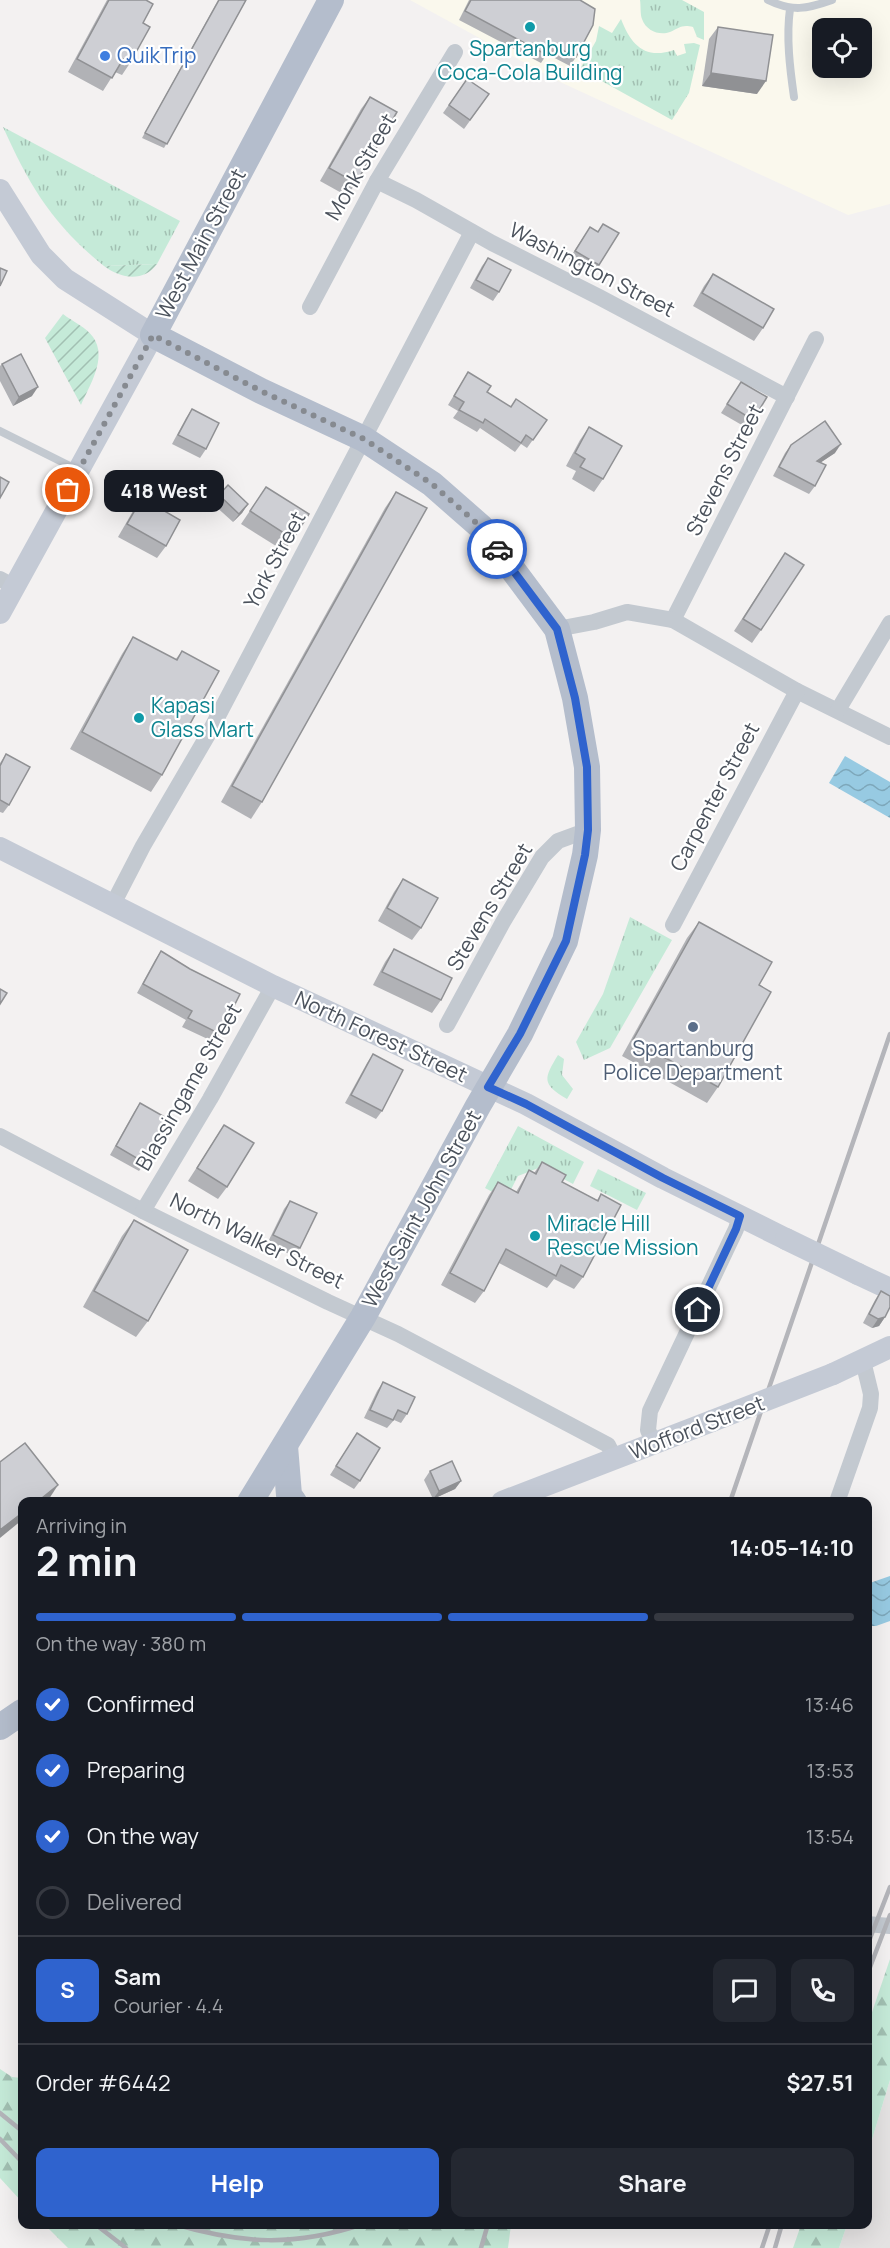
<!DOCTYPE html>
<meta charset="utf-8">
<style>
body{margin:0;font-family:Manrope,sans-serif;background:#242831;color:#f1f3f6;height:100vh;display:flex;flex-direction:column;font-size:22px;white-space:nowrap}
*{box-sizing:border-box;margin:0}
p{font-size:20px;color:#9ea1a6}
.icon{flex:none;width:33px;height:33px;fill:none;stroke:currentColor;stroke-width:2;stroke-linecap:round;stroke-linejoin:round}
.map{position:relative;flex:1;overflow:hidden}
.panel{position:absolute;left:18px;top:1497px;width:854px;height:732px;display:flex;flex-direction:column;background:#171b24;border-radius:12px;box-shadow:0 6px 24px #0002}
.panel>*{flex:none}
.tools{position:absolute;left:812px;top:18px;display:grid;gap:12px}
.tools a{display:grid;place-items:center;width:60px;height:60px;border-radius:12px;background:#171b24;box-shadow:0 6px 24px #0002;font-size:30px}
.pin{position:absolute;display:grid;place-items:center;width:51px;height:51px;color:#fff;margin:-26px;border:3px solid #fff;border-radius:50%;box-shadow:0 2px 6px #0007}
.courier{position:absolute;display:grid;place-items:center;width:60px;height:60px;margin:-30px;border:4px solid #2f63ce;border-radius:50%;background:#fff;color:#222;box-shadow:0 2px 8px #0007}
.bubble{position:absolute;height:42px;border-radius:12px;background:#171b24;box-shadow:0 6px 24px #0002;font-size:20px;font-weight:700;line-height:42px;text-align:center}
.summary em{font-style:normal;font-weight:700}
.summary div{display:flex;flex-direction:column-reverse}
.summary{display:flex;align-items:center;justify-content:space-between;height:102px;padding:0 18px}
h1{font-size:39px;font-weight:700;line-height:45px}
.bar{display:grid;grid-template-columns:repeat(4,1fr);gap:9px 6px;align-content:center;height:72px;padding:0 18px}
.bar i{height:8px;border-radius:4px;background:#363941}
.bar .active{background:#2f63ce}
.bar p{grid-column:span 4}
.line{display:flex;align-items:center;gap:15px;padding:0 18px;border-top:2px solid #363941}
.line div{flex:1}
.round{display:grid;place-items:center;flex:none;width:63px;height:63px;border-radius:12px;background:#242831}
ol{padding:0 18px;list-style:none}
li{display:flex;align-items:center;gap:18px;height:66px}
li p{margin-inline-start:auto}
li .icon{padding:6px;border-radius:50%;background:#2f63ce;color:#fff;stroke-width:4}
li:last-child{color:#9ea1a6}
li i{width:33px;height:33px;border:3px solid #363941;border-radius:50%}
.button{display:flex;gap:12px;margin-top:auto;padding:12px 18px}
.button a{flex:1;height:69px;border-radius:12px;background:#2f63ce;color:#fff;font-size:24px;font-weight:700;line-height:69px;text-align:center}
.button a+a{background:#242831;color:#f1f3f6}
.map>svg:first-child{display:block}
.commercial{fill:#faf8ed;fill-rule:evenodd}
.education{fill:#e4e2e2}
.grass{fill:url(#grass-tufts)}
.forest{fill:url(#forest-firs)}
.garden{fill:url(#garden-furrows)}
.water{fill:url(#water-waves)}
.lines{fill:none;stroke-linecap:round;stroke-linejoin:round}
.lane{stroke:#c3c9d0;stroke-width:8}
.street{stroke:#c3c9d0;stroke-width:16}
.secondary{stroke:#c4cad5;stroke-width:22}
.primary{stroke:#b4bdcc;stroke-width:26}
.rail{stroke:#b4b5ba;stroke-width:4.5}
.secondary-bridge{stroke:#c4cad5;stroke-width:22}
.wall{fill:#b1b2b6}
.shaded-wall{fill:#909194}
.building{fill:#cecfd4;stroke:#909194;stroke-width:1.5}
.done{stroke:#868a90;stroke-width:6;stroke-dasharray:0 10.8}
.route{stroke:#2f63ce;stroke-width:8}
.culture-dot{fill:#0f9aa8;stroke:#fff;stroke-width:2}
.shop-dot{fill:#3f7fe0;stroke:#fff;stroke-width:2}
.service-dot{fill:#5c6f8a;stroke:#fff;stroke-width:2}
.labels{text-anchor:middle;stroke-width:4.5;stroke-linejoin:round;paint-order:stroke}
.culture-label{font-size:21px;fill:#0d838f;stroke:#fff;text-anchor:start}
.shop-label{font-size:21px;fill:#366cbe;stroke:#fff;text-anchor:start}
.street-label{font-size:21px;fill:#4b525c;stroke:#fff}
.service-label{font-size:21px;fill:#4e5e75;stroke:#fff}
</style>
<div class="map">
<svg width="890" height="2248" viewBox="0 0 890 2248">
<defs>
<pattern id="grass-tufts" width="24" height="20" patternUnits="userSpaceOnUse" patternTransform="scale(1.5)"><rect width="24" height="20" fill="#c5ead8"/><path d="M3 7l-1-3M5 7V3M7 7l1-3M15 17l-1-3M17 17v-4M19 17l1-3" fill="none" stroke="#a2c0b2"/></pattern>
<pattern id="forest-firs" width="22" height="20" patternUnits="userSpaceOnUse" patternTransform="scale(1.5)"><rect width="22" height="20" fill="#c5ead8"/><path d="M5 1l3.5 6h-7zM16 11l3.5 6h-7z" fill="#a2c0b2"/></pattern>
<pattern id="garden-furrows" width="10" height="10" patternUnits="userSpaceOnUse" patternTransform="scale(1.5)"><rect width="10" height="10" fill="#c5ead8"/><path d="M-1 1l2-2M0 10L10 0M9 11l2-2" fill="none" stroke="#a2c0b2"/></pattern>
<pattern id="water-waves" width="16" height="10" patternUnits="userSpaceOnUse" patternTransform="scale(1.5)"><rect width="16" height="10" fill="#97cae2"/><path d="M0 5q4-4 8 0t8 0" fill="none" stroke="#7da7ba"/></pattern>
</defs>
<rect width="100%" height="100%" fill="#f3f1f1"/>
<!-- commercial -->
<path class="commercial" d="M410 0H890V204L848 215 558 81ZM822 28H861V68H822Z"/>
<!-- education -->
<polygon class="education" points="890,2080 890,2248 839,2248 847,2225 867,2224 867,2156"/>
<!-- grass -->
<g class="grass">
<path d="M640 0H682L704 12V40L697 37 693 27C682 24 679 28 670 32 660 36 646 31 642 19 640 14 641 6 640 0Z"/>
<path d="M621 19C631 45 645 60 674 50L677 56 686 53 684 44 694 43 700 45 689 93 672 120 580 69 596 41 599 26 612 33Z"/>
<path d="M3 127 180 221 157 264 104 266C53 225 30 187 3 127Z"/>
<polygon points="630,917 672,940 610,1048 584,1060 576,1042 603,994"/>
<path d="M558 1055 564 1059 562 1075 573 1089 567 1099C541 1084 544 1078 558 1055Z"/>
<polygon points="518,1126 584,1162 573,1184 541,1167 518,1176 506,1199 485,1188"/>
<polygon points="598,1169 646,1193 637,1210 590,1186"/>
</g>
<!-- forest -->
<g class="forest">
<polygon points="890,1959 890,2080 867,2156 867,2027"/>
<polygon points="0,2069 12,2077 22,2078 22,2202 0,2178"/>
<polygon points="45,2225 511,2225 508,2248 68,2248"/>
<polygon points="801,2225 801,2224 847,2225 839,2248 793,2248"/>
</g>
<!-- garden -->
<g class="garden">
<path d="M157 264C144 282 121 279 104 266Z"/>
<path d="M63 314C72 321 87 328 93 337 108 358 89 386 81 405L45 338Z"/>
</g>
<!-- water -->
<g class="water">
<polygon points="845,756 890,782 890,818 829,783"/>
<polygon points="890,1576 890,1621 876,1626 867,1626 867,1584"/>
</g>
<g class="lines">
<!-- lane -->
<g class="lane">
<path d="M768 0C792 12 807 9 832 0"/>
<path d="M790 9C786 37 790 69 794 97"/>
<polyline points="0,431 76,469"/>
</g>
<!-- street -->
<g class="street">
<polyline points="377,181 416,200 492,243 599,297 787,397"/>
<polyline points="310,307 377,181 455,52"/>
<polyline points="0,579 15,587"/>
<polyline points="673,620 816,339"/>
<polyline points="557,629 594,622 627,612 673,620 797,691 890,737"/>
<polyline points="838,710 890,623"/>
<polyline points="112,906 143,846 209,733 472,232"/>
<polyline points="673,925 797,691"/>
<polyline points="447,1025 503,922 542,857 558,841 588,830"/>
<polyline points="0,1136 143,1211 328,1302 398,1334 608,1445 615,1459"/>
<polyline points="143,1211 210,1099 273,986"/>
<polyline points="654,1444 648,1430 650,1411 736,1229 740,1216"/>
<polyline points="837,1502 870,1408 871,1394 863,1361"/>
<polyline points="867,1924 890,1926"/>
</g>
<!-- secondary -->
<g class="secondary">
<polyline points="0,190 41,255 65,279 153,335 0,613"/>
<polyline points="0,848 273,986 526,1104 663,1178 786,1239"/>
<polyline points="858,1274 890,1289"/>
<polyline points="833,1374 890,1347"/>
<polyline points="502,1502 712,1421"/>
</g>
<!-- primary -->
<g class="primary">
<polyline points="285,1446 289,1495 294,1502"/>
<polyline points="250,1502 363,1317 478,1106 520,1034 565,941 585,855 588,830 587,767 575,698 557,629 481,527 432,484 364,439 261,391 153,335 331,0"/>
<polyline points="0,1727 22,1712"/>
</g>
<!-- rail -->
<g class="rail">
<polyline points="730,1502 890,1034"/>
<polyline points="867,1946 890,1887"/>
<polyline points="867,1975 890,1915"/>
<polyline points="0,2113 22,2131"/>
<polyline points="0,2139 22,2162"/>
<polyline points="95,2224 126,2248"/>
<path d="M174 2224C242 2244 294 2247 363 2224"/>
<polyline points="481,2248 488,2224"/>
<polyline points="762,2248 770,2224"/>
<polyline points="775,2248 782,2224"/>
</g>
<!-- secondary-bridge -->
<g class="secondary-bridge">
<polyline points="786,1239 858,1274"/>
<polyline points="712,1421 833,1374"/>
</g>
</g>
<!-- wall -->
<g class="wall">
<polygon points="107,0 146,0 143,23 130,63 122,75 115,72 103,91 68,72"/>
<polygon points="218,0 246,0 164,148 142,138"/>
<polygon points="469,0 580,0 576,57 570,66 547,54 541,63 459,20"/>
<polygon points="718,27 757,94 702,86 709,39"/>
<polygon points="467,79 489,94 464,129 443,113"/>
<polygon points="370,97 356,183 347,196 320,181 361,109"/>
<polygon points="590,227 598,232 599,265 593,274 569,259"/>
<polygon points="488,258 499,292 493,301 470,288 482,266"/>
<polygon points="713,274 763,328 754,341 693,306 704,286"/>
<polygon points="2,364 32,396 13,406 0,381 0,366"/>
<polygon points="468,372 487,392 511,407 547,420 527,448 521,444 515,452 480,428 477,432 453,418 458,411 448,405"/>
<polygon points="741,382 753,420 747,428 721,413"/>
<polygon points="192,409 206,449 200,458 172,444 186,418"/>
<polygon points="589,427 603,479 594,492 572,479 576,471 566,466 580,440"/>
<polygon points="791,445 835,453 821,462 815,486 809,494 773,476 785,453"/>
<polygon points="266,487 293,539 284,551 241,524"/>
<polygon points="396,492 262,802 251,819 221,802 385,508"/>
<polygon points="219,495 248,504 242,513 233,522 213,504"/>
<polygon points="142,498 166,546 157,558 118,537 133,511"/>
<polygon points="785,553 761,630 752,643 734,631"/>
<polygon points="133,637 175,660 182,651 162,775 151,792 70,749 122,654"/>
<polygon points="6,754 9,805 3,813 0,812 0,763"/>
<polygon points="403,879 421,928 412,940 378,921 394,892"/>
<polygon points="699,922 759,985 718,1087 707,1103 622,1056 687,938"/>
<polygon points="394,949 441,1000 432,1013 373,985 385,962"/>
<polygon points="161,951 220,1034 214,1042 182,1027 186,1020 137,993 155,960"/>
<polygon points="373,1054 382,1111 376,1119 345,1103 367,1063"/>
<polygon points="140,1103 145,1163 139,1171 110,1155 134,1112"/>
<polygon points="224,1125 227,1187 218,1199 188,1181"/>
<polygon points="542,1162 562,1182 597,1200 601,1194 583,1277 574,1289 554,1279 547,1288 499,1263 484,1291 475,1303 441,1285 489,1195 498,1182 516,1192 529,1170 534,1173"/>
<polygon points="290,1201 300,1248 294,1256 267,1244 284,1209"/>
<polygon points="134,1220 148,1321 136,1337 83,1307 122,1236"/>
<polygon points="881,1291 885,1317 879,1326 872,1328 863,1323 875,1300"/>
<polygon points="383,1382 407,1414 401,1423 394,1420 387,1428 364,1418 377,1391"/>
<polygon points="357,1433 360,1481 354,1489 330,1475"/>
<polygon points="430,1471 461,1481 455,1489 433,1499 424,1480"/>
</g>
<!-- shaded-wall -->
<g class="shaded-wall">
<polygon points="711,73 766,81 757,94 702,86"/>
<polygon points="38,387 32,396 13,406 19,397"/>
<polygon points="841,444 835,453 811,469 817,461"/>
<polygon points="248,504 242,513 233,522 239,514"/>
<polygon points="885,1317 879,1326 872,1328 878,1319"/>
<polygon points="461,1481 455,1489 433,1499 439,1491"/>
<polygon points="58,1485 47,1502 37,1502"/>
<polygon points="22,1513 22,1520 0,1538 0,1530"/>
</g>
<!-- building -->
<g class="building">
<polygon points="109,0 146,0 153,4 143,23 150,27 130,63 123,59 112,78 77,59"/>
<polygon points="219,0 246,0 167,144 145,133"/>
<polygon points="471,0 580,0 595,9 593,25 576,57 552,45 547,55 465,11"/>
<polygon points="718,27 773,35 766,81 711,73"/>
<polygon points="467,79 489,94 470,120 449,105"/>
<polygon points="370,97 397,112 356,183 329,168"/>
<polygon points="603,224 619,233 599,265 575,251 590,227 598,232"/>
<polygon points="488,258 511,270 499,292 476,280"/>
<polygon points="0,268 7,271 0,286"/>
<polygon points="713,274 774,309 763,328 702,293"/>
<polygon points="21,354 38,387 19,397 2,364"/>
<polygon points="468,372 491,386 487,392 511,407 516,399 547,420 533,440 526,435 521,443 485,419 483,423 459,410 464,402 454,396"/>
<polygon points="741,382 767,397 753,420 727,404"/>
<polygon points="192,409 219,423 206,449 178,435"/>
<polygon points="825,421 841,444 817,461 826,465 815,486 779,467 791,445"/>
<polygon points="589,427 622,446 603,479 580,467 585,459 575,453"/>
<polygon points="0,477 9,482 0,498"/>
<polygon points="228,485 248,504 239,514 219,495"/>
<polygon points="266,487 309,514 293,539 250,511"/>
<polygon points="396,492 427,508 262,802 232,786"/>
<polygon points="142,498 180,520 166,546 127,524"/>
<polygon points="785,553 804,565 761,630 743,619"/>
<polygon points="133,637 177,660 182,651 219,671 162,775 82,732"/>
<polygon points="6,754 30,767 9,805 0,800 0,766"/>
<polygon points="403,879 438,898 421,928 387,908"/>
<polygon points="699,922 772,962 759,985 771,992 718,1087 633,1040"/>
<polygon points="394,949 452,978 441,1000 382,972"/>
<polygon points="161,951 190,969 240,994 220,1034 188,1018 192,1011 143,984"/>
<polygon points="0,989 7,993 0,1004"/>
<polygon points="373,1054 403,1070 382,1111 351,1095"/>
<polygon points="140,1103 170,1120 145,1163 116,1146"/>
<polygon points="224,1125 254,1143 227,1187 197,1168"/>
<polygon points="542,1162 566,1175 562,1182 598,1201 601,1194 621,1205 583,1277 561,1265 556,1276 506,1249 484,1291 450,1273 498,1182 518,1193 529,1170 536,1174"/>
<polygon points="290,1201 317,1213 300,1248 273,1235"/>
<polygon points="134,1220 188,1250 148,1321 94,1291"/>
<polygon points="881,1291 890,1296 890,1307 885,1317 878,1319 869,1314"/>
<polygon points="383,1382 415,1397 407,1414 398,1410 393,1420 370,1410"/>
<polygon points="357,1433 380,1448 360,1481 336,1466"/>
<polygon points="25,1443 58,1485 37,1502 22,1502 22,1513 0,1530 0,1462"/>
<polygon points="452,1461 461,1481 439,1491 430,1471"/>
</g>
<g class="lines">
<!-- done -->
<polyline class="done" points="68,490 153,335 261,391 364,439 432,484 481,527 497,549"/>
<!-- route -->
<polyline class="route" points="497,549 557,629 575,698 587,767 588,830 585,855 566,941 520,1034 488,1087 526,1104 663,1178 740,1216 736,1229 698,1310"/>
</g>
<!-- markers -->
<g class="culture-dot">
<circle cx="530" cy="27" r="6"/>
<circle cx="139" cy="718" r="6"/>
<circle cx="535" cy="1236" r="6"/>
</g>
<circle class="shop-dot" cx="105" cy="56" r="6"/>
<circle class="service-dot" cx="693" cy="1027" r="6"/>
<g class="labels">
<!-- culture labels -->
<g class="culture-label">
<text x="530" y="56" text-anchor="middle">Spartanburg<tspan x="530" dy="24">Coca-Cola Building</tspan></text>
<text x="151" y="713">Kapasi<tspan x="151" dy="24">Glass Mart</tspan></text>
<text x="547" y="1231">Miracle Hill<tspan x="547" dy="24">Rescue Mission</tspan></text>
</g>
<!-- shop labels -->
<g class="shop-label">
<text x="117" y="63">QuikTrip</text>
</g>
<!-- street labels -->
<g class="street-label">
<text transform="translate(361 167) rotate(-60)" y="7">Monk Street</text>
<text transform="translate(201 244) rotate(-62)" y="7">West Main Street</text>
<text transform="translate(592 270) rotate(27)" y="7">Washington Street</text>
<text transform="translate(725 470) rotate(-63)" y="7">Stevens Street</text>
<text transform="translate(275 560) rotate(-62)" y="7">York Street</text>
<text transform="translate(715 797) rotate(-62)" y="7">Carpenter Street</text>
<text transform="translate(490 907) rotate(-59)" y="7">Stevens Street</text>
<text transform="translate(381 1037) rotate(25)" y="7">North Forest Street</text>
<text transform="translate(189 1087) rotate(-60)" y="7">Blassingame Street</text>
<text transform="translate(422 1209) rotate(-61)" y="7">West Saint John Street</text>
<text transform="translate(257 1241) rotate(26)" y="7">North Walker Street</text>
<text transform="translate(697 1428) rotate(-21)" y="7">Wofford Street</text>
</g>
<!-- service labels -->
<g class="service-label">
<text x="693" y="1056">Spartanburg<tspan x="693" dy="24">Police Department</tspan></text>
</g>
</g>
</svg>
<div class="tools">
<a><svg class="icon" aria-label="locate" viewBox="0 0 24 24"><circle cx="12" cy="12" r="6"/><path d="M12 2v4M12 18v4M2 12h4M18 12h4"/></svg></a>
</div>
<div class="pin" style="left:68px;top:490px;background:#ea580c"><svg class="icon" aria-label="bag" viewBox="0 0 24 24"><path d="M5 8h14l-1 12H6zM9 8a3 3 0 0 1 6 0"/></svg></div>
<div class="pin" style="left:698px;top:1310px;background:#1f2937"><svg class="icon" aria-label="home" viewBox="0 0 24 24"><path d="M3 11l9-7 9 7M6 9v11h12V9"/></svg></div>
<div class="courier" style="left:497px;top:549px"><svg class="icon" aria-label="car" viewBox="0 0 24 24"><path d="M5 17H2v-5l4-1 3-4h7l3 4 3 1v5h-3M9 17h6M6 11h13"/><circle cx="7" cy="17" r="2"/><circle cx="17" cy="17" r="2"/></svg></div>
<div class="bubble" style="left:104px;top:470px;width:120px">418 West</div>
<section class="panel">
<div class="summary"><div><h1>2 min</h1><p>Arriving in</p></div><em>14:05–14:10</em></div>
<div class="bar"><i class="active"></i><i class="active"></i><i class="active"></i><i></i><p>On the way · 380 m</p></div>
<ol>
<li><svg class="icon" aria-label="check" viewBox="0 0 24 24"><path d="M5 12l5 5 9-10"/></svg>Confirmed<p>13:46</p></li>
<li><svg class="icon" aria-label="check" viewBox="0 0 24 24"><path d="M5 12l5 5 9-10"/></svg>Preparing<p>13:53</p></li>
<li><svg class="icon" aria-label="check" viewBox="0 0 24 24"><path d="M5 12l5 5 9-10"/></svg>On the way<p>13:54</p></li>
<li><i></i>Delivered</li>
</ol>
<div class="line" style="height:108px"><b class="round" style="background:#2f63ce;color:#fff">S</b><div><b>Sam</b><p>Courier · 4.4</p></div><a class="round"><svg class="icon" aria-label="chat" viewBox="0 0 24 24"><path d="M4 5h16v11H9l-5 4z"/></svg></a><a class="round"><svg class="icon" aria-label="phone" viewBox="0 0 24 24"><path d="M5 4h4l2 5-3 2q2 4 5 5l2-3 5 2v4C11 20 4 13 5 4z"/></svg></a></div>
<div class="line" style="height:78px"><div>Order #6442</div><b>$27.51</b></div>
<div class="button"><a>Help</a><a>Share</a></div>
</section>
</div>
